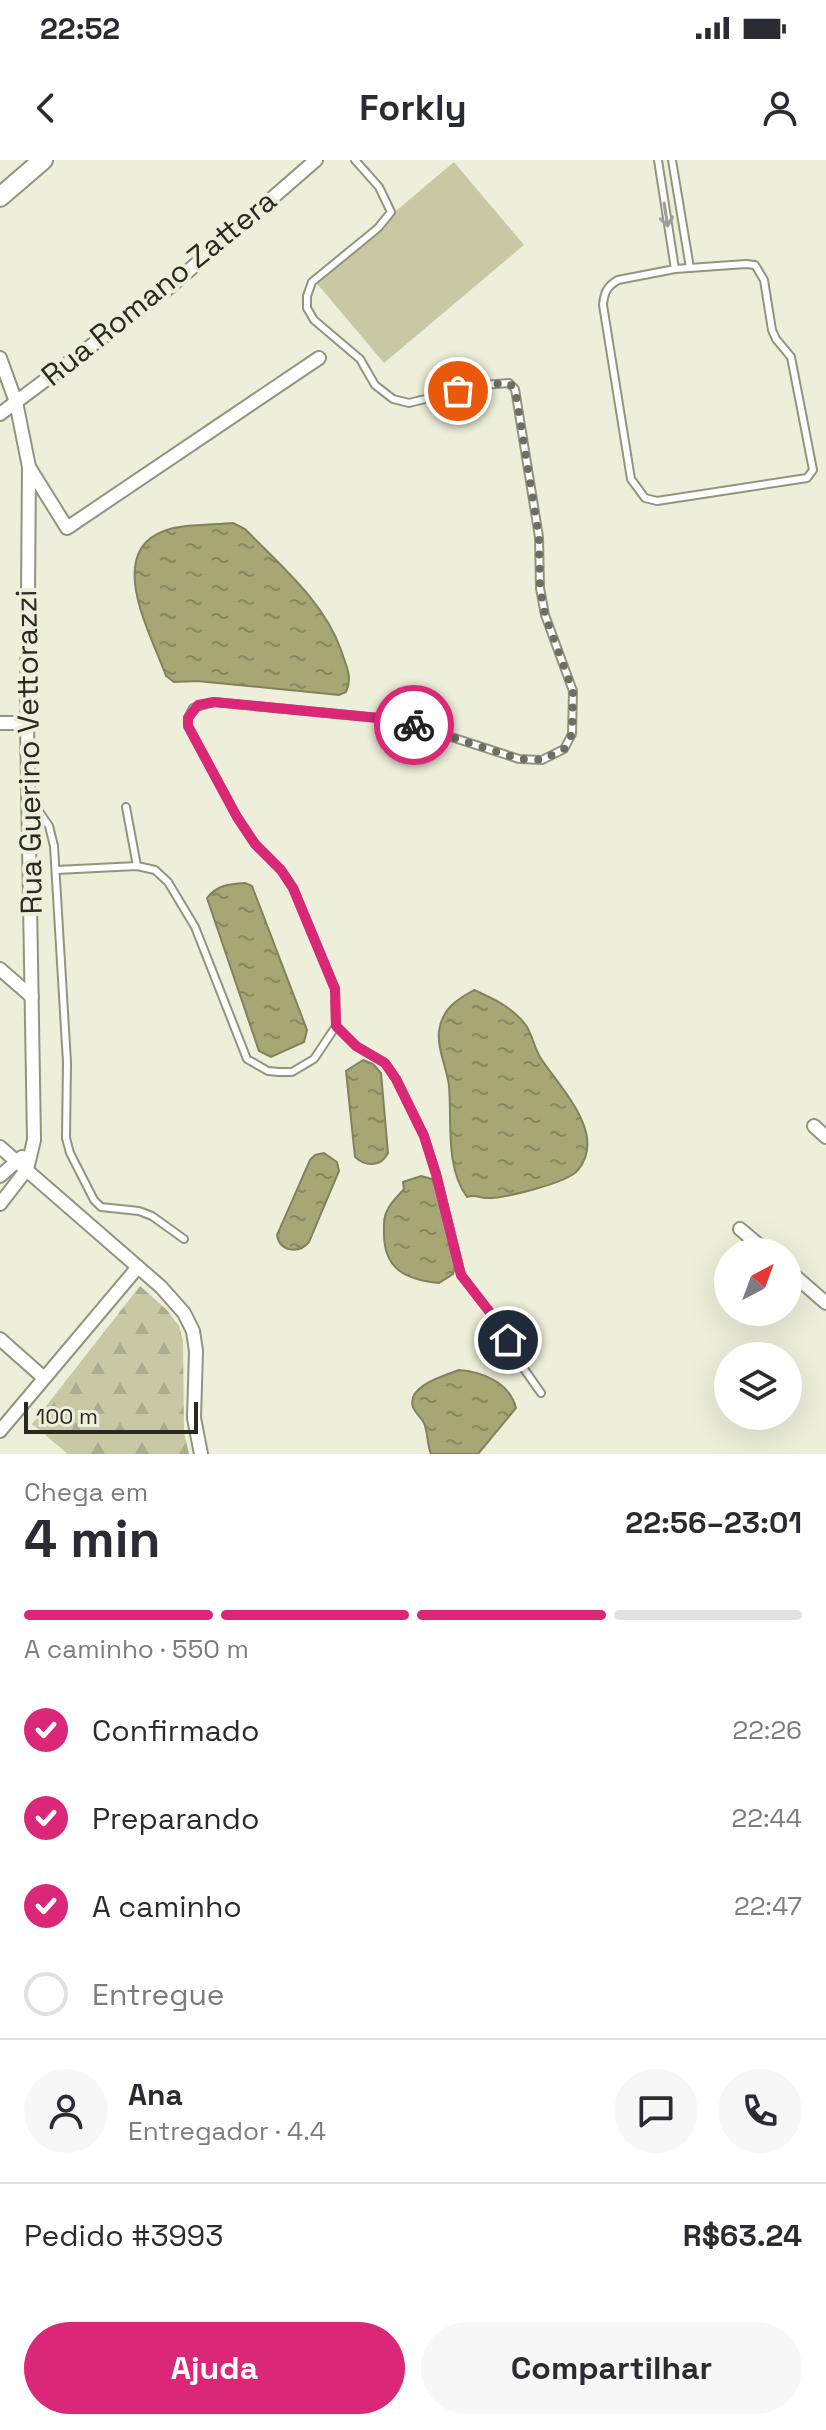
<!DOCTYPE html>
<html lang="pt">
<meta charset="utf-8">
<style>
body{margin:0;font-family:"Space Grotesk",sans-serif;background:#f7f7f7;color:#2b2b33;height:100vh;display:flex;flex-direction:column;font-size:30px;white-space:nowrap}
*{box-sizing:border-box;margin:0}
p{font-size:26px;color:#7c7c81}
.icon{flex:none;width:44px;height:44px;fill:none;stroke:currentColor;stroke-width:2;stroke-linecap:round;stroke-linejoin:round}
.map{position:relative;height:1294px;overflow:hidden}
.sheet{display:flex;flex-direction:column;background:#fff;flex:1}
.sheet>*{flex:none}
.needle{width:52px;rotate:41deg}
.fabs{position:absolute;left:714px;top:1078px;display:grid;gap:16px}
.fabs a{display:grid;place-items:center;width:88px;height:88px;border-radius:50%;background:#fff;box-shadow:0 8px 32px #0002;font-size:40px}
.scale{position:absolute;left:24px;bottom:20px;width:174px;box-sizing:border-box;padding-left:8px;border:4px solid #292922;border-top:0;font-size:22px;line-height:28px;white-space:nowrap;color:#292922;-webkit-text-stroke:6px #eeefda;paint-order:stroke}
.pin{position:absolute;display:grid;place-items:center;width:68px;height:68px;color:#fff;margin:-34px;border:4px solid #fff;border-radius:50%;box-shadow:0 2px 8px #0007}
.courier{position:absolute;display:grid;place-items:center;width:80px;height:80px;margin:-40px;border:6px solid #db2777;border-radius:50%;background:#fff;color:#222;box-shadow:0 2px 10px #0007}
.headline em{font-style:normal;font-weight:700}
.headline div{display:flex;flex-direction:column-reverse}
.headline{display:flex;align-items:center;justify-content:space-between;height:136px;padding:0 24px}
h1{font-size:52px;font-weight:700;line-height:60px}
.bar{display:grid;grid-template-columns:repeat(4,1fr);gap:12px 8px;align-content:center;height:96px;padding:0 24px}
.bar i{height:10px;border-radius:6px;background:#e1e1e2}
.bar .selected{background:#db2777}
.bar p{grid-column:span 4}
.line{display:flex;align-items:center;gap:20px;padding:0 24px;border-top:2px solid #e1e1e2}
.line div{flex:1}
.round{display:grid;place-items:center;flex:none;width:84px;height:84px;border-radius:42px;background:#f7f7f7}
ol{padding:0 24px;list-style:none}
li{display:flex;align-items:center;gap:24px;height:88px}
li p{margin-inline-start:auto}
li .icon{padding:8px;border-radius:50%;background:#db2777;color:#fff;stroke-width:4}
li:last-child{color:#7c7c81}
li i{width:44px;height:44px;border:4px solid #e1e1e2;border-radius:50%}
.action{display:flex;gap:16px;margin-top:auto;padding:16px 24px}
.action a{flex:1;height:92px;border-radius:48px;background:#db2777;color:#fff;font-size:32px;font-weight:700;line-height:92px;text-align:center}
.action a+a{background:#f7f7f7;color:#2b2b33}
.status{display:flex;justify-content:space-between;align-items:center;height:56px;padding:0 40px;background:#fff;direction:ltr}
.status svg{height:22px;fill:currentColor}
header{display:flex;justify-content:space-between;align-items:center;height:104px;padding:0 24px;background:#fff;font-size:36px;font-weight:700}
.map>svg:first-child{display:block}
.forest{fill:url(#forest-firs)}
.garden{fill:#c8c8a5}
.water{fill:url(#water-ripples);stroke:#81815c;stroke-width:2}
.lines{fill:none;stroke-linecap:round;stroke-linejoin:round}
.lane-casing{stroke:#939480;stroke-width:10}
.street-casing{stroke:#939480;stroke-width:16}
.secondary-casing{stroke:#939480;stroke-width:22}
.lane{stroke:#fff;stroke-width:6}
.street{stroke:#fff;stroke-width:12}
.secondary{stroke:#fff;stroke-width:18}
.oneway{stroke:#9f9f9c}
.done{stroke:#6e6e62;stroke-width:8;stroke-dasharray:0 14.4}
.route{stroke:#db2777;stroke-width:10}
.labels{text-anchor:middle;stroke-width:8;stroke-linejoin:round;paint-order:stroke}
.street-label{font-size:30px;fill:#292922;stroke:#eeefda}
</style>
<div class="status"><b>22:52</b><svg viewBox="0 0 49 12"><path d="M0 12V9h3v3zM5 12V6h3v6zM10 12V3h3v9zM15 12V0h3v12zM26 1h20v11H26zM47 4h2v5h-2z"/></svg></div>
<header><svg class="icon" aria-label="back" viewBox="0 0 24 24"><path d="M15 5l-7 7 7 7"/></svg>Forkly<svg class="icon" aria-label="person" viewBox="0 0 24 24"><circle cx="12" cy="8" r="4"/><path d="M4 21q1-7 8-7t8 7"/></svg></header>
<div class="map">
<svg width="826" height="1294" viewBox="0 0 826 1294">
<defs>
<pattern id="forest-firs" width="22" height="20" patternUnits="userSpaceOnUse" patternTransform="scale(2)"><rect width="22" height="20" fill="#c8c8a5"/><path d="M5 1l3.5 6h-7zM16 11l3.5 6h-7z" fill="#acac8e"/></pattern>
<pattern id="water-ripples" width="26" height="14" patternUnits="userSpaceOnUse" patternTransform="scale(2)"><rect width="26" height="14" fill="#a7a775"/><path d="M2 4q2-2 4 0t4 0M15 11q2-2 4 0t4 0" fill="none" stroke="#888860"/></pattern>
</defs>
<rect width="100%" height="100%" fill="#eeefda"/>
<!-- forest -->
<polygon class="forest" points="140,1126 167,1150 179,1166 183,1181 184,1272 189,1294 68,1294 32,1264"/>
<!-- garden -->
<polygon class="garden" points="454,2 524,85 384,203 314,120"/>
<!-- water -->
<g class="water">
<path d="M233 363 245 369C281 406 324 442 341 490 346 506 353 516 346 532L339 535 197 521 174 522 166 516C152 476 104 393 164 371 181 364 213 365 233 363Z"/>
<path d="M245 723 252 726 307 870 304 882 271 897 259 891 207 738C217 725 229 724 245 723Z"/>
<path d="M474 830C492 838 512 847 525 864 532 873 534 887 540 897 559 927 608 974 578 1010 568 1023 502 1039 485 1038 477 1037 475 1034 467 1037 445 1007 452 961 449 926 447 908 437 889 439 871 442 849 456 840 474 830Z"/>
<path d="M363 900 373 904 381 913 388 993C381 1007 366 1007 355 997L346 911Z"/>
<path d="M324 993 337 1002 339 1011 309 1082C299 1094 280 1092 277 1075L310 1000 315 995Z"/>
<path d="M421 1016 432 1019C442 1043 462 1089 453 1114L439 1123C406 1120 384 1109 384 1074 384 1066 383 1057 388 1049 391 1042 399 1035 404 1029L403 1022Z"/>
<path d="M459 1210C483 1212 509 1222 516 1248L478 1294H431C427 1284 428 1273 424 1263 421 1257 415 1253 413 1247 406 1226 446 1215 459 1210Z"/>
</g>
<g class="lines">
<defs>
<g id="lane">
<polyline points="658,0 675,109"/>
<polyline points="672,0 690,108"/>
<path d="M746 104 755 105 764 120 772 170 776 179 791 197 813 310 807 318 657 341 645 338 631 319 603 145C604 133 607 126 618 120L675 109Z"/>
<polyline points="32,641 49,666 54,686 67,902 66,978 70,993 94,1040 101,1047 139,1051 152,1056 184,1079"/>
<polyline points="126,647 137,706"/>
<polyline points="56,710 137,706 155,710 168,722 195,767 247,899 268,911 279,912 292,912 314,899 336,866 335,829 293,728 281,710 255,684 237,657 188,566 188,558 193,548 214,542 399,560 519,599 542,600 564,589 572,574 573,531 545,455 540,428 539,377 515,229 509,223 482,225 409,243 393,239 375,225 360,199 314,160 307,148 307,136 312,122 378,68 391,52 379,27 355,0"/>
<polyline points="336,866 356,886 385,903 396,919 424,976 436,1014 461,1115 499,1164 522,1206 541,1233"/>
</g>
<g id="street">
<polyline points="0,198 16,242 29,307 27,563 34,980 27,1009 0,1044"/>
<polyline points="0,254 171,126 316,0"/>
<polyline points="29,307 67,368 319,198"/>
<polyline points="0,563 27,563"/>
<polyline points="0,809 32,837"/>
<polyline points="814,966 826,977"/>
<polyline points="0,987 161,1127 184,1153 193,1171 196,1191 194,1258 201,1294"/>
<polyline points="0,1016 22,997"/>
<polyline points="740,1069 767,1092"/>
<polyline points="788,1110 826,1143"/>
<polyline points="0,1179 44,1218"/>
<polyline points="0,1271 138,1107"/>
</g>
<polyline id="secondary" points="0,37 43,0"/>
</defs>
<!-- lane casing -->
<use href="#lane" class="lane-casing"/>
<!-- street casing -->
<use href="#street" class="street-casing"/>
<!-- secondary casing -->
<use href="#secondary" class="secondary-casing"/>
<!-- lane -->
<use href="#lane" class="lane"/>
<!-- street -->
<use href="#street" class="street"/>
<!-- secondary -->
<use href="#secondary" class="secondary"/>
</g>
<!-- one-way arrows -->
<defs><path id="oneway-shaft" d="M-6 0H5M1.5-3L5.5 0L1.5 3" fill="none" stroke-width="1.6" stroke-linecap="round" stroke-linejoin="round" transform="scale(2)"/></defs>
<use class="oneway" href="#oneway-shaft" transform="translate(666 55) rotate(81)"/>
<g class="lines">
<!-- done -->
<polyline class="done" points="414,565 519,599 542,600 564,589 572,574 573,531 545,455 540,428 539,377 515,229 509,223 482,225 458,231"/>
<!-- route -->
<polyline class="route" points="414,565 399,560 214,542 198,545 188,558 188,566 237,657 255,684 281,710 293,728 335,829 336,866 356,886 385,903 396,919 424,976 436,1014 461,1115 499,1164 508,1180"/>
</g>
<g class="labels">
<!-- street labels -->
<g class="street-label">
<text transform="translate(159 128) rotate(-39)" y="10">Rua Romano Zattera</text>
<text transform="translate(29 592) rotate(-91)" y="10">Rua Guerino Vettorazzi</text>
</g>
</g>
</svg>
<div class="fabs">
<a><svg class="needle" viewBox="-14 -14 28 28"><path d="M0-13l5 13h-10z" fill="#e53935"/><path d="M0 13l5-13h-10z" fill="#7c7c81"/></svg></a>
<a><svg class="icon" aria-label="layers" viewBox="0 0 24 24"><path d="M12 4l9 5-9 5-9-5zM3 14l9 5 9-5"/></svg></a>
</div>
<div class="scale">100 m</div>
<div class="pin" style="left:458px;top:231px;background:#ea580c"><svg class="icon" aria-label="bag" viewBox="0 0 24 24"><path d="M5 8h14l-1 12H6zM9 8a3 3 0 0 1 6 0"/></svg></div>
<div class="pin" style="left:508px;top:1180px;background:#1f2937"><svg class="icon" aria-label="home" viewBox="0 0 24 24"><path d="M3 11l9-7 9 7M6 9v11h12V9"/></svg></div>
<div class="courier" style="left:414px;top:565px"><svg class="icon" aria-label="bike" viewBox="0 0 24 24"><circle cx="6" cy="16" r="4"/><circle cx="18" cy="16" r="4"/><path d="M6 16l4-8h5l3 8M10 8l3 8H6M13 5h3"/></svg></div>
</div>
<section class="sheet">
<div class="headline"><div><h1>4 min</h1><p>Chega em</p></div><em>22:56–23:01</em></div>
<div class="bar"><i class="selected"></i><i class="selected"></i><i class="selected"></i><i></i><p>A caminho · 550 m</p></div>
<ol>
<li><svg class="icon" aria-label="check" viewBox="0 0 24 24"><path d="M5 12l5 5 9-10"/></svg>Confirmado<p>22:26</p></li>
<li><svg class="icon" aria-label="check" viewBox="0 0 24 24"><path d="M5 12l5 5 9-10"/></svg>Preparando<p>22:44</p></li>
<li><svg class="icon" aria-label="check" viewBox="0 0 24 24"><path d="M5 12l5 5 9-10"/></svg>A caminho<p>22:47</p></li>
<li><i></i>Entregue</li>
</ol>
<div class="line" style="height:144px"><a class="round"><svg class="icon" aria-label="person" viewBox="0 0 24 24"><circle cx="12" cy="8" r="4"/><path d="M4 21q1-7 8-7t8 7"/></svg></a><div><b>Ana</b><p>Entregador · 4.4</p></div><a class="round"><svg class="icon" aria-label="chat" viewBox="0 0 24 24"><path d="M4 5h16v11H9l-5 4z"/></svg></a><a class="round"><svg class="icon" aria-label="phone" viewBox="0 0 24 24"><path d="M5 4h4l2 5-3 2q2 4 5 5l2-3 5 2v4C11 20 4 13 5 4z"/></svg></a></div>
<div class="line" style="height:104px"><div>Pedido #3993</div><b>R$63.24</b></div>
<div class="action"><a>Ajuda</a><a>Compartilhar</a></div>
</section>
